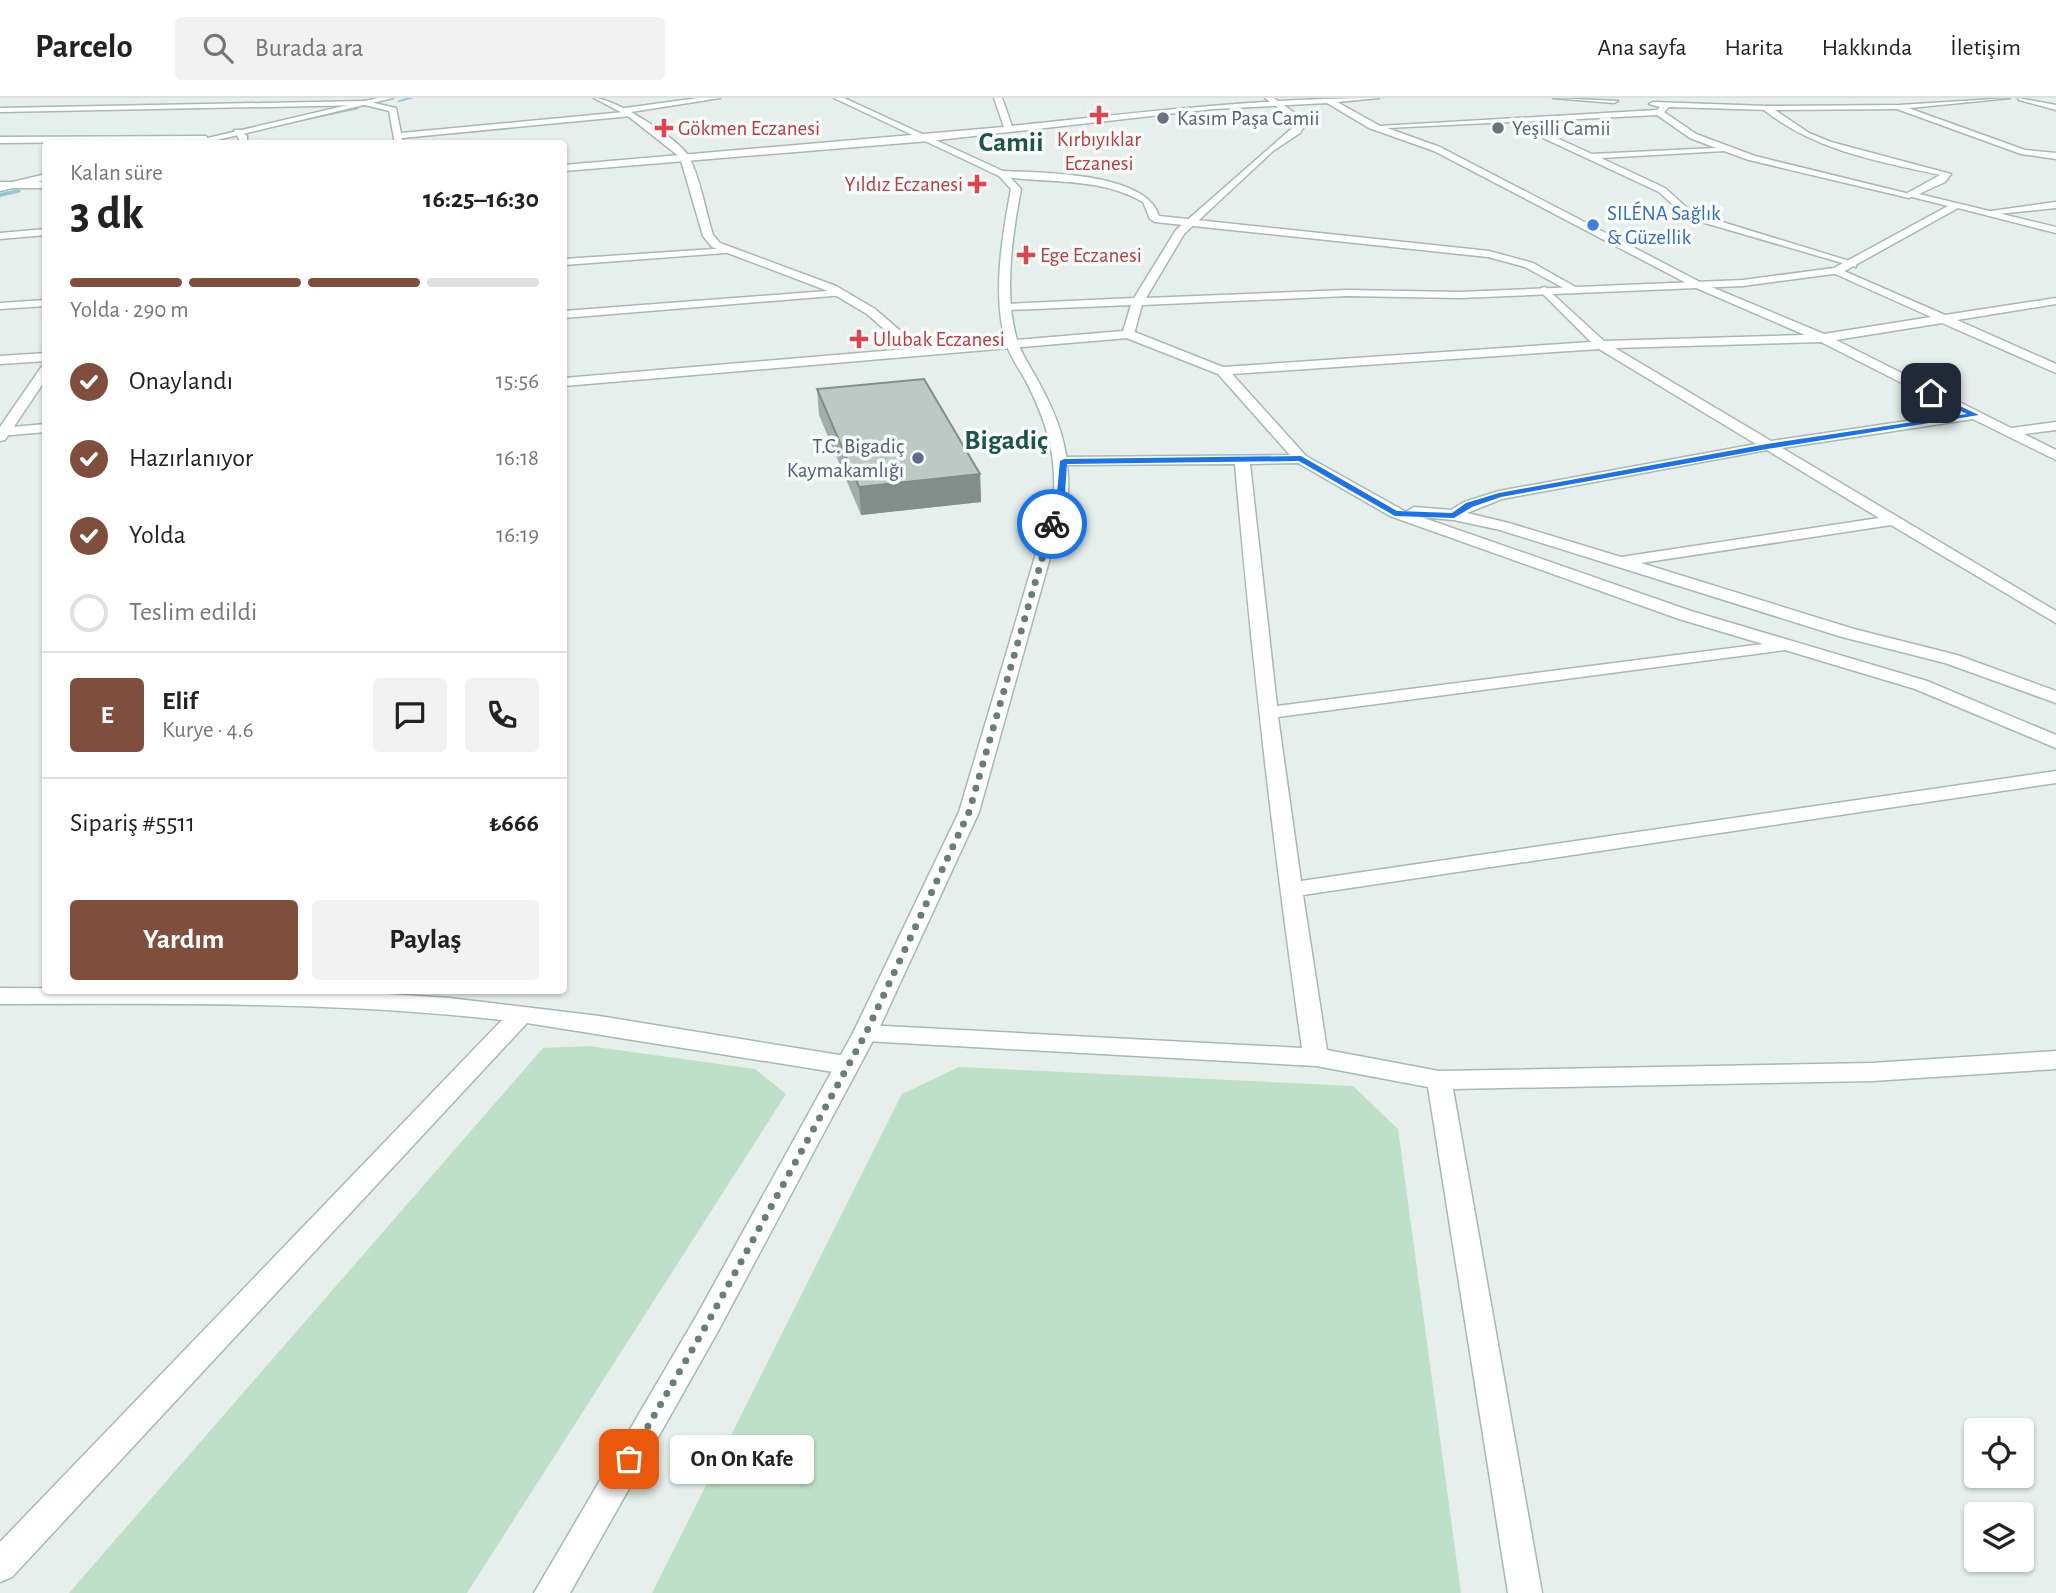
<!DOCTYPE html>
<html lang="tr">
<meta charset="utf-8">
<style>
body{margin:0;font-family:"Alegreya Sans",sans-serif;background:#f2f2f2;color:#222;height:100vh;display:flex;flex-direction:column;font-size:26px;white-space:nowrap}
*{box-sizing:border-box;margin:0}
p{font-size:23px;color:#767676}
.icon{flex:none;width:38px;height:38px;fill:none;stroke:currentColor;stroke-width:2;stroke-linecap:round;stroke-linejoin:round}
.map{position:relative;flex:1;overflow:hidden}
.panel{position:absolute;left:42px;top:42px;width:525px;height:854px;display:flex;flex-direction:column;background:#fff;border-radius:7px;box-shadow:0 2px 5px #0004}
.panel>*{flex:none}
.tools{position:absolute;left:1964px;top:1320px;display:grid;gap:14px}
.tools a{display:grid;place-items:center;width:70px;height:70px;border-radius:7px;background:#fff;box-shadow:0 2px 5px #0004;font-size:35px}
.pin{position:absolute;display:grid;place-items:center;width:60px;height:60px;color:#fff;margin:-30px;border-radius:14px;box-shadow:0 4px 10px #0006}
.courier{position:absolute;display:grid;place-items:center;width:70px;height:70px;margin:-35px;border:5px solid #1a73e8;border-radius:50%;background:#fff;color:#222;box-shadow:0 2px 9px #0007}
.bubble{position:absolute;height:49px;border-radius:7px;background:#fff;box-shadow:0 2px 5px #0004;font-size:23px;font-weight:600;line-height:49px;text-align:center}
.overview em{font-style:normal;font-weight:600}
.overview div{display:flex;flex-direction:column-reverse}
.overview{display:flex;align-items:center;justify-content:space-between;height:119px;padding:0 28px}
h1{font-size:46px;font-weight:600;line-height:52px}
.bar{display:grid;grid-template-columns:repeat(4,1fr);gap:10px 7px;align-content:center;height:84px;padding:0 28px}
.bar i{height:9px;border-radius:5px;background:#e0e0e0}
.bar .current{background:#804e3d}
.bar p{grid-column:span 4}
.line{display:flex;align-items:center;gap:18px;padding:0 28px;border-top:2px solid #e0e0e0}
.line div{flex:1}
.round{display:grid;place-items:center;flex:none;width:74px;height:74px;border-radius:7px;background:#f2f2f2}
ol{padding:0 28px;list-style:none}
li{display:flex;align-items:center;gap:21px;height:77px}
li p{margin-inline-start:auto}
li .icon{padding:7px;border-radius:50%;background:#804e3d;color:#fff;stroke-width:4}
li:last-child{color:#767676}
li i{width:38px;height:38px;border:4px solid #e0e0e0;border-radius:50%}
.cta{display:flex;gap:14px;margin-top:auto;padding:14px 28px}
.cta a{flex:1;height:80px;border-radius:7px;background:#804e3d;color:#fff;font-size:28px;font-weight:600;line-height:80px;text-align:center}
.cta a+a{background:#f2f2f2;color:#222}
header{display:flex;align-items:center;gap:42px;box-sizing:border-box;height:98px;padding:0 35px;background:#fff;border-bottom:2px solid #e0e0e0}
header strong{font-size:33px}
nav{display:flex;gap:38px;margin-inline-start:auto;font-size:24px}
.search{width:490px;height:63px;background:#f2f2f2;display:flex;align-items:center;gap:18px;box-sizing:border-box;padding:0 24px;border-radius:7px;color:#767676;font-size:26px}
.map>svg:first-child{display:block}
.green{fill:#bfe0c8}
.lines{fill:none;stroke-linecap:round;stroke-linejoin:round}
.stream{fill:#8ec9d4;fill-rule:evenodd}
.minor-casing{stroke:#a8b8b2;stroke-width:3}
.tertiary-casing{stroke:#a8b8b2;stroke-width:3}
.secondary-casing{stroke:#a4bbb3;stroke-width:3}
.minor{fill:#fff;fill-rule:evenodd}
.tertiary{fill:#fff;fill-rule:evenodd}
.secondary{fill:#fff;fill-rule:evenodd}
.wall{fill:#a1aea9}
.shaded-wall{fill:#838d89}
.building{fill:#bbcac4;stroke:#838d89;stroke-width:2}
.route{fill:#1a73e8}
.done{stroke:#687f78;stroke-width:7;stroke-dasharray:0 12.6}
.health-dot{fill:#e0444e;stroke:#f7fbf9;stroke-width:2.5}
.worship-dot{fill:#6b7280;stroke:#f7fbf9;stroke-width:2.5}
.shop-dot{fill:#3f7fe0;stroke:#f7fbf9;stroke-width:2.5}
.service-dot{fill:#5c6f8a;stroke:#f7fbf9;stroke-width:2.5}
.labels{text-anchor:middle;stroke-width:7;stroke-linejoin:round;paint-order:stroke}
.far-worship-label{font-size:21px;fill:#5b616d;stroke:#f7fbf9;text-anchor:start}
.far-health-label{font-size:21px;fill:#be3a42;stroke:#f7fbf9;text-anchor:start}
.far-shop-label{font-size:21px;fill:#366cbe;stroke:#f7fbf9;text-anchor:start}
.far-service-label{font-size:21px;fill:#4e5e75;stroke:#f7fbf9;text-anchor:end}
.far-district-label{font-size:28px;font-weight:bold;fill:#1f5548;stroke:#f7fbf9}
</style>
<header>
<strong>Parcelo</strong>
<div class="search"><svg class="icon" aria-label="search" viewBox="0 0 24 24"><circle cx="10" cy="10" r="6"/><path d="M15 15l6 6"/></svg>Burada ara</div>
<nav><a>Ana sayfa</a><a>Harita</a><a>Hakkında</a><a>İletişim</a></nav>
</header>
<div class="map">
<svg width="2056" height="1495" viewBox="0 0 2056 1495">
<rect width="100%" height="100%" fill="#e6efeb"/>
<!-- green -->
<g class="green">
<polygon points="589,948 755,971 786,996 467,1495 69,1495 543,950"/>
<polygon points="959,969 1353,988 1398,1031 1461,1495 652,1495 902,996"/>
</g>
<g class="lines">
<!-- stream -->
<g class="stream">
<polygon points="406,0 414,0 399,4 397,3"/>
<polygon points="357,9 359,11 270,30 268,29"/>
<polygon points="19,91 21,94 0,99 0,95"/>
</g>
<defs>
<g id="minor">
<polygon points="698,0 720,0 631,14 635,16 631,18 402,40 403,46 395,46 389,13 365,7 0,14 0,10 365,3 396,10 401,35 624,14 621,12 625,10"/>
<path d="M994 0H1002L1012 28C1134 15 1257 0 1379 0L1337 4 1380 28 1657 12 1660 9 1649 6 1653 4 1767 8 1770 12 1669 9 1664 14 1696 36 1755 58 1914 97 1909 100 1749 62 1724 53 1601 60 1665 90 1686 109 1706 119 1856 165V169L1698 123 1680 113 1659 94 1509 24 1387 30 1440 49 1702 185 1824 236 1931 219 1833 175V171L1837 170 1945 217 2056 200V206L1957 222 2056 266V275L1942 225 1836 242 2011 330 2056 324V332L2024 336 2056 352V362L1973 321 1782 350 2056 513V525L1891 427 1641 465 1854 531 1957 557 2056 593V605L1945 565 1842 539 1500 432 1454 422 1421 419 1691 513 1927 583 2056 637V650L1915 591 1785 552 1278 619 1301 783 2056 673V685L1303 797 1327 952 1439 973 1872 965 2056 953V971L1872 983 1453 991 1542 1495H1508L1428 989 1316 968 865 943 856 941 853 935 856 929 865 927 1302 950C1274 755 1252 563 1235 366L1064 367 1057 363 1064 359 1290 357 1218 276 1124 239V233H1132L1223 269 1591 244 1541 194V190L1545 189 1604 243 1805 237 1694 189 1434 53 1369 30 1327 5 1213 11 929 43 564 73V67L1004 29ZM1657 17 1690 40 1716 50 1592 56 1521 24ZM1821 244 1961 315 1771 343 1615 250ZM1599 251 1756 346 1499 393 1464 404 1451 412 1414 409 1406 414 1306 358 1232 276ZM1767 352 1879 420 1621 459 1509 425 1467 415 1502 401ZM1298 365 1390 418 1679 521 1763 546 1277 608 1250 366Z"/>
<polygon points="1553,0 1618,3 1614,5"/>
<polygon points="2018,0 2056,7 2056,12 2019,2"/>
<polygon points="1900,7 2025,52 2056,55 2056,61 2021,56 1897,11"/>
<polygon points="234,32 240,32 247,38 247,46 238,46 239,41"/>
<polygon points="206,38 209,43 0,45 0,39"/>
<path d="M1002 73C1041 75 1146 74 1159 118L1489 153 1533 165 1579 191 1569 193 1525 169 1488 159 1155 124 1150 121 1143 104C1098 78 1047 86 999 78Z"/>
<rect x="0" y="84" width="46" height="6"/>
<polygon points="2056,104 2056,110 1989,117 1984,114"/>
<polygon points="46,131 46,137 0,141 0,135"/>
<polygon points="729,150 729,154 725,155 564,167 564,161"/>
<polygon points="840,192 846,195 844,197 564,220 564,213"/>
<polygon points="46,202 46,208 0,211 0,205"/>
<polygon points="46,255 46,263 0,266 0,258"/>
<polygon points="46,267 46,281 5,342 0,343 0,329 42,268"/>
<path d="M0 890 324 892 449 900 599 918 846 958 855 961 858 967 855 973 846 976 527 925 12 1479 0 1484V1444L502 922C335 903 167 906 0 906Z"/>
</g>
<g id="tertiary">
<polygon points="378,0 393,0 200,46 182,46"/>
<path d="M594 0C614 0 680 41 689 59 701 82 705 112 713 137L720 145 836 188 875 211 920 250 1123 233 1131 207 1008 212 1002 209 1008 206 1134 200 1176 132 1298 25 1265 0H1274L1307 24 1300 35 1273 53 1184 136 1146 200 1347 192 1460 194 1743 182 1834 170 1948 108 1904 97 1940 77C1878 63 1816 53 1764 12L1767 8 1900 7 2010 0 1900 11 1775 12 1809 35 1831 44 1951 76 1945 84 1919 96 2056 129V135L1958 110 1841 175 1743 188 1460 200 1347 198 1142 207 1134 236 1128 240 564 288V280L907 251 867 216 828 193 712 149 703 138 680 59 628 18Z"/>
<polygon points="46,76 46,82 0,93 0,87"/>
<polygon points="46,326 46,334 0,338 0,330"/>
</g>
<path id="secondary" d="M834 0H844L1005 74 1021 91C1012 139 1003 198 1018 245 1023 259 1032 271 1038 283 1059 321 1070 352 1068 395L979 714 877 935 717 1235 570 1495H534L697 1217 853 935 959 714 1054 395C1056 352 1045 321 1026 283 1019 271 1010 258 1006 245 992 198 1002 139 1011 91L999 78Z"/>
</defs>
<!-- minor casing -->
<use href="#minor" class="minor-casing"/>
<!-- tertiary casing -->
<use href="#tertiary" class="tertiary-casing"/>
<!-- secondary casing -->
<use href="#secondary" class="secondary-casing"/>
<!-- minor -->
<use href="#minor" class="minor"/>
<!-- tertiary -->
<use href="#tertiary" class="tertiary"/>
<!-- secondary -->
<use href="#secondary" class="secondary"/>
</g>
<!-- wall -->
<polygon class="wall" points="817,291 980,376 981,404 861,417 819,317"/>
<!-- shaded-wall -->
<polygon class="shaded-wall" points="980,376 981,404 861,417 859,389"/>
<!-- building -->
<polygon class="building" points="924,281 980,376 859,389 817,291"/>
<!-- route -->
<polygon class="route" points="1929,294 1979,317 1767,351 1501,399 1472,409 1454,420 1395,418 1299,363 1067,366 1065,395 1056,426 1052,429 1048,426 1057,395 1060,363 1064,361 1301,358 1397,413 1452,415 1466,405 1499,395 1767,346 1967,316 1929,297"/>
<g class="lines">
<!-- done -->
<polyline class="done" points="629,1361 707,1226 866,935 969,714 1052,426"/>
</g>
<!-- markers -->
<g class="health-dot">
<path d="M1095.5 6.5h7v7h7v7h-7v7h-7v-7h-7v-7h7z"/>
<path d="M660.5 19.5h7v7h7v7h-7v7h-7v-7h-7v-7h7z"/>
<path d="M973.5 75.5h7v7h7v7h-7v7h-7v-7h-7v-7h7z"/>
<path d="M1022.5 146.5h7v7h7v7h-7v7h-7v-7h-7v-7h7z"/>
<path d="M855.5 230.5h7v7h7v7h-7v7h-7v-7h-7v-7h7z"/>
</g>
<g class="worship-dot">
<circle cx="1163" cy="20" r="7"/>
<circle cx="1498" cy="30" r="7"/>
</g>
<circle class="shop-dot" cx="1593" cy="127" r="7"/>
<circle class="service-dot" cx="918" cy="360" r="7"/>
<g class="labels">
<!-- far-worship labels -->
<g class="far-worship-label">
<text x="1177" y="27">Kasım Paşa Camii</text>
<text x="1512" y="37">Yeşilli Camii</text>
</g>
<!-- far-health labels -->
<g class="far-health-label">
<text x="678" y="37">Gökmen Eczanesi</text>
<text x="1099" y="48" text-anchor="middle">Kırbıyıklar<tspan x="1099" dy="24">Eczanesi</tspan></text>
<text x="963" y="93" text-anchor="end">Yıldız Eczanesi</text>
<text x="1040" y="164">Ege Eczanesi</text>
<text x="873" y="248">Ulubak Eczanesi</text>
</g>
<!-- far-shop labels -->
<g class="far-shop-label">
<text x="1607" y="122">SILÉNA Sağlık<tspan x="1607" dy="24">&amp; Güzellik</tspan></text>
</g>
<!-- far-service labels -->
<g class="far-service-label">
<text x="904" y="355">T.C. Bigadiç<tspan x="904" dy="24">Kaymakamlığı</tspan></text>
</g>
<!-- far-district labels -->
<g class="far-district-label">
<text x="1011" y="53">Camii</text>
<text x="1006" y="351">Bigadiç</text>
</g>
</g>
</svg>
<div class="tools">
<a><svg class="icon" aria-label="locate" viewBox="0 0 24 24"><circle cx="12" cy="12" r="6"/><path d="M12 2v4M12 18v4M2 12h4M18 12h4"/></svg></a>
<a><svg class="icon" aria-label="layers" viewBox="0 0 24 24"><path d="M12 4l9 5-9 5-9-5zM3 14l9 5 9-5"/></svg></a>
</div>
<div class="pin" style="left:629px;top:1361px;background:#ea580c"><svg class="icon" aria-label="bag" viewBox="0 0 24 24"><path d="M5 8h14l-1 12H6zM9 8a3 3 0 0 1 6 0"/></svg></div>
<div class="pin" style="left:1931px;top:295px;background:#1f2937"><svg class="icon" aria-label="home" viewBox="0 0 24 24"><path d="M3 11l9-7 9 7M6 9v11h12V9"/></svg></div>
<div class="courier" style="left:1052px;top:426px"><svg class="icon" aria-label="bike" viewBox="0 0 24 24"><circle cx="6" cy="16" r="4"/><circle cx="18" cy="16" r="4"/><path d="M6 16l4-8h5l3 8M10 8l3 8H6M13 5h3"/></svg></div>
<div class="bubble" style="left:670px;top:1337px;width:144px">On On Kafe</div>
<section class="panel">
<div class="overview"><div><h1>3 dk</h1><p>Kalan süre</p></div><em>16:25–16:30</em></div>
<div class="bar"><i class="current"></i><i class="current"></i><i class="current"></i><i></i><p>Yolda · 290 m</p></div>
<ol>
<li><svg class="icon" aria-label="check" viewBox="0 0 24 24"><path d="M5 12l5 5 9-10"/></svg>Onaylandı<p>15:56</p></li>
<li><svg class="icon" aria-label="check" viewBox="0 0 24 24"><path d="M5 12l5 5 9-10"/></svg>Hazırlanıyor<p>16:18</p></li>
<li><svg class="icon" aria-label="check" viewBox="0 0 24 24"><path d="M5 12l5 5 9-10"/></svg>Yolda<p>16:19</p></li>
<li><i></i>Teslim edildi</li>
</ol>
<div class="line" style="height:126px"><b class="round" style="background:#804e3d;color:#fff">E</b><div><b>Elif</b><p>Kurye · 4.6</p></div><a class="round"><svg class="icon" aria-label="chat" viewBox="0 0 24 24"><path d="M4 5h16v11H9l-5 4z"/></svg></a><a class="round"><svg class="icon" aria-label="phone" viewBox="0 0 24 24"><path d="M5 4h4l2 5-3 2q2 4 5 5l2-3 5 2v4C11 20 4 13 5 4z"/></svg></a></div>
<div class="line" style="height:91px"><div>Sipariş #5511</div><b>₺666</b></div>
<div class="cta"><a>Yardım</a><a>Paylaş</a></div>
</section>
</div>
